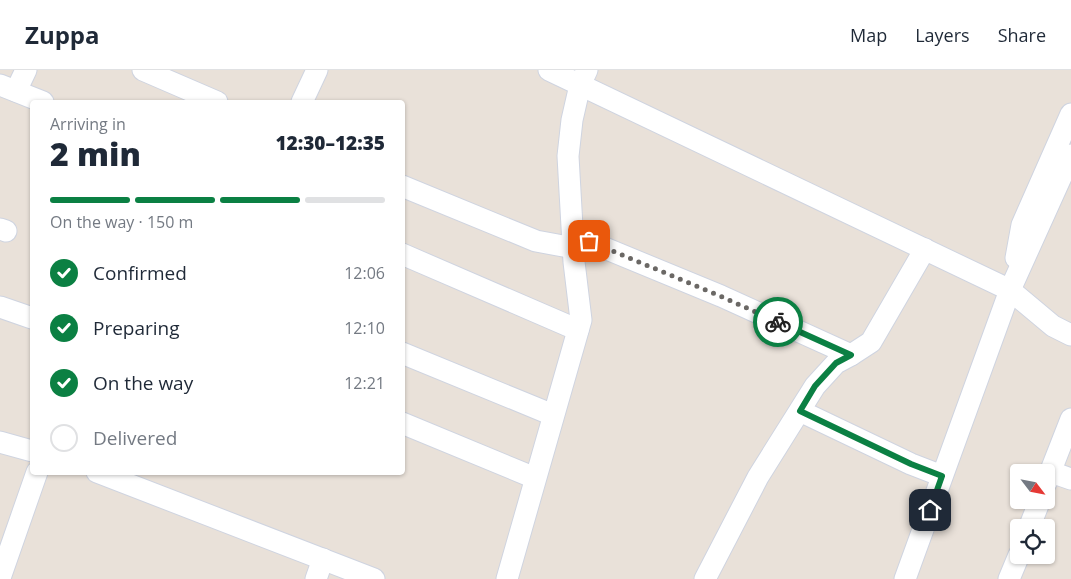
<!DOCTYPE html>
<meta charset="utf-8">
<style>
body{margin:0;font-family:"Open Sans",sans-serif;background:#f2f2f3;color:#1f2937;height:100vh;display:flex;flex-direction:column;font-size:19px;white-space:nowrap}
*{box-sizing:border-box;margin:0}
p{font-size:16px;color:#747a83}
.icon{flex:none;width:28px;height:28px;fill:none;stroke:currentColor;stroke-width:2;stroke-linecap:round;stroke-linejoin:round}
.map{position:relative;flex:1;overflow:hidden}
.drawer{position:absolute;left:30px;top:30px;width:375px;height:375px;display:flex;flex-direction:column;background:#fff;border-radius:5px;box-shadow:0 1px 4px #0004}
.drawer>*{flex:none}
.needle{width:32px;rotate:122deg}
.controls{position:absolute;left:1010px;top:394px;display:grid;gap:10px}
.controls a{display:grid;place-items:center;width:45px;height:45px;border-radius:5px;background:#fff;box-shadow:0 1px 4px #0004;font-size:25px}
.pin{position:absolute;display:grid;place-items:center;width:42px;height:42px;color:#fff;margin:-21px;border-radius:10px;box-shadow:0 2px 8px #0006}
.courier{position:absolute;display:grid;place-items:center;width:50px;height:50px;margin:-25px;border:4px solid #0b8043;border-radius:50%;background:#fff;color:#222;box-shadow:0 1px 6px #0007}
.head em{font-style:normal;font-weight:800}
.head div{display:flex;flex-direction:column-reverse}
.head{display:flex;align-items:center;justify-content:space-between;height:85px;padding:0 20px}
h1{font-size:32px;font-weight:800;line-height:38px}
.bar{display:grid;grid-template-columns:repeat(4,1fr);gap:8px 5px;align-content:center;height:60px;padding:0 20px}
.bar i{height:6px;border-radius:4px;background:#e0e1e3}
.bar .selected{background:#0b8043}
.bar p{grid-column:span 4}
ol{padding:0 20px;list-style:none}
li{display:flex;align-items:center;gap:15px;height:55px}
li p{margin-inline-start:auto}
li .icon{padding:5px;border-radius:50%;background:#0b8043;color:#fff;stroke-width:4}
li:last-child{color:#747a83}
li i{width:28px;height:28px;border:2px solid #e0e1e3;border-radius:50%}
header{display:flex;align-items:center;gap:30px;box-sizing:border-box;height:70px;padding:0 25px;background:#fff;border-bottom:1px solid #e0e1e3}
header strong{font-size:24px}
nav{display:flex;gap:28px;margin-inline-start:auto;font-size:18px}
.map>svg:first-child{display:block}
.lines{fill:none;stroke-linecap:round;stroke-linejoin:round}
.minor-casing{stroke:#cfd4e0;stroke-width:23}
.minor{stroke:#fff;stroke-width:21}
.done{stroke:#6b6865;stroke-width:5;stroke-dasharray:0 9}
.route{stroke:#0b8043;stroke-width:6}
</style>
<header>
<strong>Zuppa</strong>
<nav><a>Map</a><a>Layers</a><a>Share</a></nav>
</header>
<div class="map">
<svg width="1071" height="509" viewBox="0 0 1071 509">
<rect width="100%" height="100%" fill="#e9e1d9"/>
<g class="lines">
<defs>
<g id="minor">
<polyline points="143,0 217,32"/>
<polyline points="549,0 1010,220 1053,256 1071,265"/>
<polyline points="0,15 43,32"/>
<polyline points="16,21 26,0"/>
<polyline points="302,32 317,0"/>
<polyline points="402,116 536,171 574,178"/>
<polyline points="0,159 6,161"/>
<polyline points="573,165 721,226 851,285"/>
<polyline points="402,184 578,260"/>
<polyline points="1016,188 1022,155 1071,44"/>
<polyline points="0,237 32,248"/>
<polyline points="402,283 553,345"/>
<polyline points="800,341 911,394 942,406"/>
<polyline points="402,353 535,408"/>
<polyline points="0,372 32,381"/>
<polyline points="97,402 374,509"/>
<polyline points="1051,402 1071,409"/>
<polyline points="1046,413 1071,349"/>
<polyline points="1029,458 1040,430"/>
<polyline points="0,508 37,402"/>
<polyline points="316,509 323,489"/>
<polyline points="507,509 581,250 574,192 568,86 572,50 580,15 587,0"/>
<polyline points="705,509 758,407 815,316 836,293 851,285 871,272 925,179"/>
<polyline points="905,509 1010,220 1071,85"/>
<polyline points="1009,509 1019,485"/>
</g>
</defs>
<!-- minor casing -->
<use href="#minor" class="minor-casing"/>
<!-- minor -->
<use href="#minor" class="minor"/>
</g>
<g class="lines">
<!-- done -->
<polyline class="done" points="589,171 720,226 778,252"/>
<!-- route -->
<polyline class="route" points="778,252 851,285 836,293 815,316 800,341 911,394 942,406 930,440"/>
</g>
</svg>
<div class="controls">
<a><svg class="needle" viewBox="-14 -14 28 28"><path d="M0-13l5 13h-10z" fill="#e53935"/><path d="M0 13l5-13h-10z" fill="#747a83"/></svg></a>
<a><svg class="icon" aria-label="locate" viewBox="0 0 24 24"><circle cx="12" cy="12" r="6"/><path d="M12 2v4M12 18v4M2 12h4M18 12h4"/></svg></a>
</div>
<div class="pin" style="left:589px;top:171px;background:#ea580c"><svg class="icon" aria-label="bag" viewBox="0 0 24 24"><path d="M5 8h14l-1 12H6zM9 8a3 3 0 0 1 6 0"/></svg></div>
<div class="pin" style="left:930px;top:440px;background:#1f2937"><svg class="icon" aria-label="home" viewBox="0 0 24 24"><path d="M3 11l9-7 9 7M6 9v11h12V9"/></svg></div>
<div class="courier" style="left:778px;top:252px"><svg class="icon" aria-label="bike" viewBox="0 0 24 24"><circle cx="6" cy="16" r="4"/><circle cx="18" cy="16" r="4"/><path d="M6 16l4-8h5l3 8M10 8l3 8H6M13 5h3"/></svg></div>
<section class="drawer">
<div class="head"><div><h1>2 min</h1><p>Arriving in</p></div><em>12:30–12:35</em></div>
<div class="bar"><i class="selected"></i><i class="selected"></i><i class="selected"></i><i></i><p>On the way · 150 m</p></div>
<ol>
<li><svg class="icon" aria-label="check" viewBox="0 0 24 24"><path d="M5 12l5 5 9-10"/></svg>Confirmed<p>12:06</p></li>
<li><svg class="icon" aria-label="check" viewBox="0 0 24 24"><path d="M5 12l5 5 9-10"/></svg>Preparing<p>12:10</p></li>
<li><svg class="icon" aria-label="check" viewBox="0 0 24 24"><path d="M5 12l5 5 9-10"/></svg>On the way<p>12:21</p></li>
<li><i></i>Delivered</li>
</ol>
</section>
</div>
